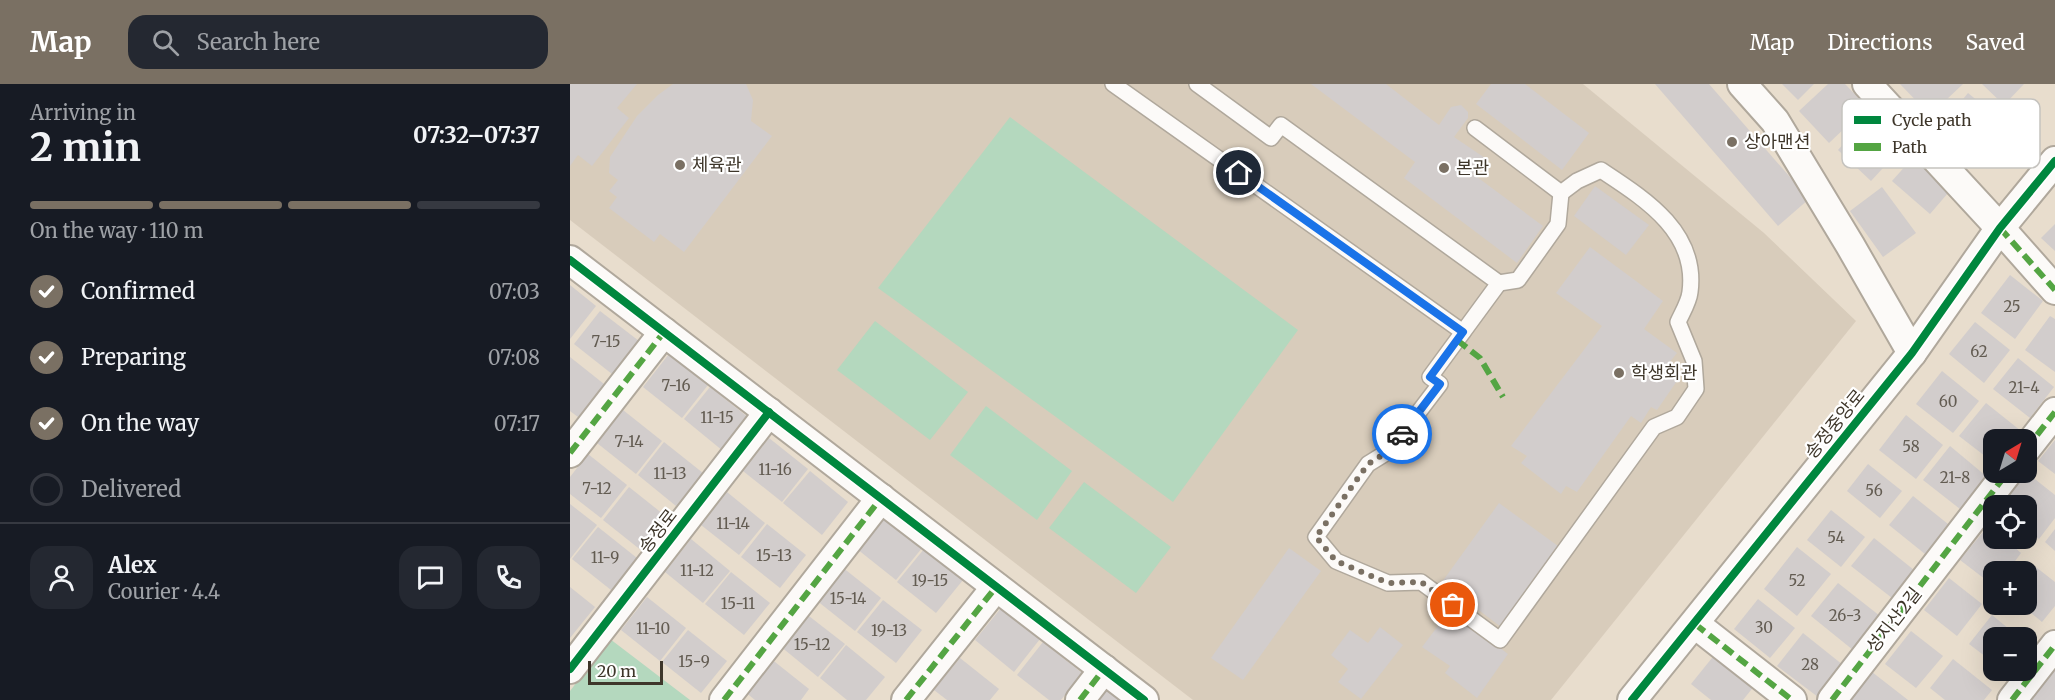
<!DOCTYPE html>
<meta charset="utf-8">
<style>
body{margin:0;font-family:Merriweather,"Noto Sans KR",serif;background:#242831;color:#f1f3f6;height:100vh;display:flex;flex-direction:column;font-size:22px;white-space:nowrap}
*{box-sizing:border-box;margin:0}
p{font-size:20px;color:#9ea1a6}
.icon{flex:none;width:33px;height:33px;fill:none;stroke:currentColor;stroke-width:2;stroke-linecap:round;stroke-linejoin:round}
.map{position:relative;flex:1;overflow:hidden}
.drawer{display:flex;flex-direction:column;background:#171b24;width:570px}
.drawer>*{flex:none}
.needle{width:39px;rotate:38deg}
.buttons{position:absolute;left:1413px;top:345px;display:grid;gap:12px}
.buttons a{display:grid;place-items:center;width:54px;height:54px;border-radius:12px;background:#171b24;box-shadow:0 6px 24px #0002;font-size:30px}
.scale{position:absolute;left:18px;bottom:15px;width:75px;box-sizing:border-box;padding-left:6px;border:3px solid #3e362a;border-top:0;font-size:16px;line-height:21px;white-space:nowrap;color:#3e362a;-webkit-text-stroke:4px #fff;paint-order:stroke}
.pin{position:absolute;display:grid;place-items:center;width:51px;height:51px;color:#fff;margin:-26px;border:3px solid #fff;border-radius:50%;box-shadow:0 2px 6px #0007}
.courier{position:absolute;display:grid;place-items:center;width:60px;height:60px;margin:-30px;border:4px solid #1a73e8;border-radius:50%;background:#fff;color:#222;box-shadow:0 2px 8px #0007}
.headline em{font-style:normal;font-weight:700}
.headline div{display:flex;flex-direction:column-reverse}
.headline{display:flex;align-items:center;justify-content:space-between;height:102px;padding:0 30px}
h1{font-size:39px;font-weight:700;line-height:45px}
.bar{display:grid;grid-template-columns:repeat(4,1fr);gap:9px 6px;align-content:center;height:72px;padding:0 30px}
.bar i{height:8px;border-radius:4px;background:#363941}
.bar .active{background:#7a7063}
.bar p{grid-column:span 4}
.line{display:flex;align-items:center;gap:15px;padding:0 30px;border-top:2px solid #363941}
.line div{flex:1}
.round{display:grid;place-items:center;flex:none;width:63px;height:63px;border-radius:18px;background:#242831}
ol{padding:0 30px;list-style:none}
li{display:flex;align-items:center;gap:18px;height:66px}
li p{margin-inline-start:auto}
li .icon{padding:6px;border-radius:50%;background:#7a7063;color:#fff;stroke-width:4}
li:last-child{color:#9ea1a6}
li i{width:33px;height:33px;border:3px solid #363941;border-radius:50%}
header{display:flex;align-items:center;gap:36px;box-sizing:border-box;height:84px;padding:0 30px;background:#7a7063;color:#fff}
header strong{font-size:28px}
nav{display:flex;gap:33px;margin-inline-start:auto;font-size:21px}
.search{width:420px;height:54px;background:#242831;display:flex;align-items:center;gap:15px;box-sizing:border-box;padding:0 21px;border-radius:18px;color:#9ea1a6;font-size:22px}
main{display:flex;flex:1;min-height:0}
.map>svg:first-child{display:block}
.education{fill:#d8ccbb}
.green{fill:#b4d8be}
.building{fill:#d2cdcc}
.lines{fill:none;stroke-linecap:round;stroke-linejoin:round}
.service-casing{stroke:#b0a89c;stroke-width:18}
.minor-casing{stroke:#b0a89c;stroke-width:32}
.service{stroke:#fcfaf8;stroke-width:15}
.minor{stroke:#fcfaf8;stroke-width:28}
.quiet{stroke:#54a543;stroke-width:6;stroke-dasharray:12 6;stroke-linecap:butt}
.cycleway-casing{stroke:#fff;stroke-width:11}
.cycleway{stroke:#00873e;stroke-width:8}
.done{stroke:#7a7063;stroke-width:6;stroke-dasharray:0 10.8}
.route{stroke:#1a73e8;stroke-width:8}
.poi-dot{fill:#7a7063;stroke:#fff;stroke-width:2}
.labels{text-anchor:middle;stroke-width:4.5;stroke-linejoin:round;paint-order:stroke}
.number-label{font-size:15px;fill:#635c52}
.poi-label{font-size:18px;fill:#3e362a;stroke:#fff;text-anchor:start}
.street-label{font-size:18px;fill:#3e362a;stroke:#fff}
.key{fill:#fff;stroke:#c5c3bf;stroke-width:1.5}
.key-label{font-size:16px;fill:#3e362a}
</style>
<header>
<strong>Map</strong>
<div class="search"><svg class="icon" aria-label="search" viewBox="0 0 24 24"><circle cx="10" cy="10" r="6"/><path d="M15 15l6 6"/></svg>Search here</div>
<nav><a>Map</a><a>Directions</a><a>Saved</a></nav>
</header>
<main>
<section class="drawer">
<div class="headline"><div><h1>2 min</h1><p>Arriving in</p></div><em>07:32–07:37</em></div>
<div class="bar"><i class="active"></i><i class="active"></i><i class="active"></i><i></i><p>On the way · 110 m</p></div>
<ol>
<li><svg class="icon" aria-label="check" viewBox="0 0 24 24"><path d="M5 12l5 5 9-10"/></svg>Confirmed<p>07:03</p></li>
<li><svg class="icon" aria-label="check" viewBox="0 0 24 24"><path d="M5 12l5 5 9-10"/></svg>Preparing<p>07:08</p></li>
<li><svg class="icon" aria-label="check" viewBox="0 0 24 24"><path d="M5 12l5 5 9-10"/></svg>On the way<p>07:17</p></li>
<li><i></i>Delivered</li>
</ol>
<div class="line" style="height:108px"><a class="round"><svg class="icon" aria-label="person" viewBox="0 0 24 24"><circle cx="12" cy="8" r="4"/><path d="M4 21q1-7 8-7t8 7"/></svg></a><div><b>Alex</b><p>Courier · 4.4</p></div><a class="round"><svg class="icon" aria-label="chat" viewBox="0 0 24 24"><path d="M4 5h16v11H9l-5 4z"/></svg></a><a class="round"><svg class="icon" aria-label="phone" viewBox="0 0 24 24"><path d="M5 4h4l2 5-3 2q2 4 5 5l2-3 5 2v4C11 20 4 13 5 4z"/></svg></a></div>
</section>
<div class="map">
<svg width="1485" height="616" viewBox="0 0 1485 616">
<rect width="100%" height="100%" fill="#e8ddcd"/>
<!-- education -->
<polygon class="education" points="0,0 1013,0 1194,149 1286,237 981,616 623,616 0,136"/>
<!-- green -->
<g class="green">
<polygon points="440,33 728,246 603,418 308,204"/>
<polygon points="305,237 398,308 360,356 267,286"/>
<polygon points="416,322 502,387 467,436 380,371"/>
<polygon points="514,398 601,463 566,509 479,444"/>
<polygon points="40,555 120,616 0,616 0,607"/>
</g>
<!-- building -->
<g class="building">
<polygon points="0,0 67,0 47,24 59,34 22,82 8,71 0,82"/>
<polygon points="103,0 176,0 183,16 181,37 202,52 114,168 90,150 84,158 39,124 47,113 39,107 48,96 39,89 40,73 67,32 88,11"/>
<polygon points="741,0 816,0 869,41 881,23 891,21 898,28 898,34 884,53 915,74 903,90 973,142 947,179 834,94 845,78"/>
<polygon points="921,0 955,0 1019,49 992,86 906,20"/>
<polygon points="1085,0 1139,0 1239,115 1208,142"/>
<polygon points="1212,0 1244,0 1228,16"/>
<polygon points="1258,0 1275,0 1297,23 1259,59 1229,27"/>
<polygon points="1330,0 1393,0 1360,31"/>
<polygon points="1412,0 1454,0 1434,21"/>
<polygon points="1398,9 1426,32 1396,69 1368,46"/>
<polygon points="1302,29 1335,60 1301,97 1268,66"/>
<polygon points="1347,69 1384,102 1360,130 1322,97"/>
<polygon points="1025,102 1079,141 1056,171 1004,132"/>
<polygon points="1312,103 1346,149 1313,173 1280,127"/>
<polygon points="1485,140 1485,167 1471,154"/>
<polygon points="1020,163 1093,217 1074,245 1107,269 1095,284 1109,294 1087,326 1081,323 1071,339 1061,332 1007,408 996,402 991,410 951,379 957,372 941,362 1032,242 986,209"/>
<polygon points="1440,191 1473,217 1445,255 1411,229"/>
<polygon points="0,201 26,222 0,255"/>
<polygon points="30,227 69,257 42,290 4,260"/>
<polygon points="1480,232 1485,235 1485,288 1455,266"/>
<polygon points="1405,238 1440,266 1414,299 1379,270"/>
<polygon points="99,270 138,301 112,334 73,303"/>
<polygon points="0,273 34,300 8,333 0,327"/>
<polygon points="1448,274 1484,303 1460,334 1423,305"/>
<polygon points="1372,287 1409,317 1383,349 1346,320"/>
<polygon points="140,303 179,334 153,367 114,335"/>
<polygon points="1416,319 1451,347 1444,356 1424,356 1424,379 1389,352"/>
<polygon points="53,326 92,357 66,390 27,359"/>
<polygon points="1336,331 1373,361 1346,395 1309,366"/>
<polygon points="199,354 238,385 212,418 173,387"/>
<polygon points="1485,356 1485,390 1468,377"/>
<polygon points="94,358 133,389 106,422 68,391"/>
<polygon points="1380,362 1416,392 1390,425 1353,396"/>
<polygon points="18,370 57,401 31,434 0,410 0,393"/>
<polygon points="1298,380 1332,407 1310,434 1277,407"/>
<polygon points="240,387 278,418 252,451 213,419"/>
<polygon points="1456,388 1485,411 1485,434 1469,455 1456,445 1456,422 1430,422"/>
<polygon points="59,403 98,434 72,467 33,436"/>
<polygon points="157,408 195,439 169,471 131,441"/>
<polygon points="1343,412 1378,440 1355,470 1319,441"/>
<polygon points="929,419 988,462 931,543 872,498"/>
<polygon points="0,420 27,441 0,475"/>
<polygon points="1261,426 1295,453 1271,483 1237,456"/>
<polygon points="313,432 352,464 326,496 287,465"/>
<polygon points="197,440 236,471 210,504 171,473"/>
<polygon points="1418,442 1424,447 1424,454 1434,454 1451,469 1437,488 1424,488 1424,502 1390,476"/>
<polygon points="28,443 67,474 41,506 2,475"/>
<polygon points="1485,445 1485,467 1475,458"/>
<polygon points="1304,454 1344,486 1322,514 1281,482"/>
<polygon points="121,455 160,487 133,519 95,488"/>
<polygon points="1227,463 1261,490 1227,532 1194,505"/>
<polygon points="719,464 751,487 673,596 641,574"/>
<polygon points="354,465 393,496 366,529 327,498"/>
<polygon points="1458,477 1485,498 1485,522 1472,538 1450,520 1456,520 1456,488 1450,488"/>
<polygon points="272,483 311,514 285,547 246,516"/>
<polygon points="161,488 200,519 174,551 135,520"/>
<polygon points="1379,494 1412,520 1387,552 1354,526"/>
<polygon points="1268,499 1310,532 1283,566 1241,532"/>
<polygon points="0,503 25,523 0,554"/>
<polygon points="77,513 116,544 90,577 51,546"/>
<polygon points="1188,515 1225,544 1200,574 1164,545"/>
<polygon points="313,516 352,546 326,579 287,548"/>
<polygon points="431,524 470,555 444,588 405,556"/>
<polygon points="880,526 938,570 907,614 875,589 880,582 852,563"/>
<polygon points="235,529 275,560 248,593 210,562"/>
<polygon points="1422,531 1450,554 1424,554 1424,579 1399,560"/>
<polygon points="810,543 833,561 791,615 768,598 778,585 761,571 780,546 798,559"/>
<polygon points="118,546 157,577 131,609 92,578"/>
<polygon points="1341,547 1373,572 1346,604 1315,580"/>
<polygon points="1233,549 1273,581 1248,613 1207,582"/>
<polygon points="473,558 512,589 491,616 479,616 447,591"/>
<polygon points="276,561 315,593 296,616 277,616 250,594"/>
<polygon points="1146,569 1185,601 1173,616 1141,616 1121,600"/>
<polygon points="200,574 239,605 231,616 185,616 174,607"/>
<polygon points="390,574 429,605 420,616 377,616 364,606"/>
<polygon points="1383,575 1422,606 1414,616 1375,616 1360,604"/>
<polygon points="1480,582 1485,587 1485,616 1453,616"/>
<polygon points="1302,588 1338,616 1280,616"/>
<polygon points="535,602 552,616 523,616"/>
</g>
<g class="lines">
<defs>
<g id="service">
<polyline points="543,0 893,248"/>
<path d="M627 0 701 54 711 41 929 199 860 293 870 300 819 367 798 380 746 453 766 477 818 499 851 498 930 556 1084 343 1107 333 1126 305 1124 277 1108 238C1112 229 1119 218 1120 208 1128 148 1075 115 1031 86L1007 97 991 109 905 44"/>
<polyline points="929,199 948,196 988,140 991,109"/>
</g>
<g id="minor">
<polyline points="1172,0 1205,37 1280,161 1342,269"/>
<polyline points="1297,0 1430,144 1485,206"/>
<polyline points="0,176 574,616"/>
<polyline points="1456,365 1485,328"/>
<polyline points="0,369 94,248"/>
<polyline points="1125,540 1222,616"/>
<polyline points="0,585 199,328"/>
<polyline points="154,616 311,414"/>
<polyline points="336,616 426,503"/>
<polyline points="510,616 534,585"/>
<polyline points="1062,616 1342,269 1430,144 1485,77"/>
<polyline points="1262,616 1438,388"/>
<polyline points="1442,616 1485,561"/>
</g>
</defs>
<!-- service casing -->
<use href="#service" class="service-casing"/>
<!-- minor casing -->
<use href="#minor" class="minor-casing"/>
<!-- service -->
<use href="#service" class="service"/>
<!-- minor -->
<use href="#minor" class="minor"/>
<!-- quiet -->
<g class="quiet">
<polyline points="1430,144 1485,206"/>
<polyline points="887,256 910,274 933,313"/>
<polyline points="1456,365 1485,328"/>
<polyline points="0,369 94,248"/>
<polyline points="1125,540 1222,616"/>
<polyline points="154,616 311,414"/>
<polyline points="336,616 426,503"/>
<polyline points="510,616 534,585"/>
<polyline points="1262,616 1438,388"/>
<polyline points="1442,616 1485,561"/>
</g>
<defs>
<g id="cycleway">
<polyline points="0,176 574,616"/>
<polyline points="0,585 199,328"/>
<polyline points="1062,616 1342,269 1430,144 1485,77"/>
</g>
</defs>
<!-- cycleway casing -->
<use href="#cycleway" class="cycleway-casing"/>
<!-- cycleway -->
<use href="#cycleway" class="cycleway"/>
</g>
<g class="lines">
<!-- done -->
<polyline class="done" points="832,350 819,367 798,380 746,453 766,477 818,499 851,498 883,521"/>
<!-- route -->
<polyline class="route" points="669,89 893,248 860,293 870,300 832,350"/>
</g>
<!-- markers -->
<g class="poi-dot">
<circle cx="1162" cy="58" r="6"/>
<circle cx="110" cy="81" r="6"/>
<circle cx="874" cy="84" r="6"/>
<circle cx="1049" cy="289" r="6"/>
</g>
<g class="labels">
<!-- number labels -->
<g class="number-label">
<text x="1442" y="228">25</text>
<text x="36" y="263">7-15</text>
<text x="1409" y="273">62</text>
<text x="106" y="307">7-16</text>
<text x="1454" y="309">21-4</text>
<text x="1378" y="323">60</text>
<text x="147" y="339">11-15</text>
<text x="59" y="363">7-14</text>
<text x="1341" y="368">58</text>
<text x="205" y="391">11-16</text>
<text x="100" y="395">11-13</text>
<text x="1385" y="399">21-8</text>
<text x="27" y="410">7-12</text>
<text x="1304" y="412">56</text>
<text x="163" y="445">11-14</text>
<text x="1266" y="459">54</text>
<text x="204" y="477">15-13</text>
<text x="35" y="479">11-9</text>
<text x="127" y="492">11-12</text>
<text x="360" y="502">19-15</text>
<text x="1227" y="502">52</text>
<text x="278" y="520">15-14</text>
<text x="168" y="525">15-11</text>
<text x="1275" y="537">26-3</text>
<text x="1194" y="549">30</text>
<text x="83" y="550">11-10</text>
<text x="319" y="552">19-13</text>
<text x="242" y="566">15-12</text>
<text x="124" y="583">15-9</text>
<text x="1240" y="586">28</text>
</g>
<!-- poi labels -->
<g class="poi-label">
<text x="1174" y="64">상아맨션</text>
<text x="122" y="87">체육관</text>
<text x="886" y="90">본관</text>
<text x="1061" y="295">학생회관</text>
</g>
<!-- street labels -->
<g class="street-label">
<text transform="translate(1265 340) rotate(-51)" y="6">송정중앙로</text>
<text transform="translate(88 447) rotate(-52)" y="6">송정로</text>
<text transform="translate(1324 536) rotate(-52)" y="6">성지산2길</text>
</g>
</g>
<!-- legend -->
<rect x="1272" y="15" width="198" height="69" rx="9" class="key"/>
<rect x="1284" y="32" width="27" height="8" fill="#00873e"/>
<rect x="1284" y="59" width="27" height="8" fill="#54a543"/>
<g class="key-label">
<text x="1322" y="42">Cycle path</text>
<text x="1322" y="69">Path</text>
</g>
</svg>
<div class="buttons">
<a><svg class="needle" viewBox="-14 -14 28 28"><path d="M0-13l5 13h-10z" fill="#e53935"/><path d="M0 13l5-13h-10z" fill="#9ea1a6"/></svg></a>
<a><svg class="icon" aria-label="locate" viewBox="0 0 24 24"><circle cx="12" cy="12" r="6"/><path d="M12 2v4M12 18v4M2 12h4M18 12h4"/></svg></a>
<a>+</a>
<a>−</a>
</div>
<div class="scale">20 m</div>
<div class="pin" style="left:883px;top:521px;background:#ea580c"><svg class="icon" aria-label="bag" viewBox="0 0 24 24"><path d="M5 8h14l-1 12H6zM9 8a3 3 0 0 1 6 0"/></svg></div>
<div class="pin" style="left:669px;top:89px;background:#1f2937"><svg class="icon" aria-label="home" viewBox="0 0 24 24"><path d="M3 11l9-7 9 7M6 9v11h12V9"/></svg></div>
<div class="courier" style="left:832px;top:350px"><svg class="icon" aria-label="car" viewBox="0 0 24 24"><path d="M5 17H2v-5l4-1 3-4h7l3 4 3 1v5h-3M9 17h6M6 11h13"/><circle cx="7" cy="17" r="2"/><circle cx="17" cy="17" r="2"/></svg></div>
</div>
</main>
